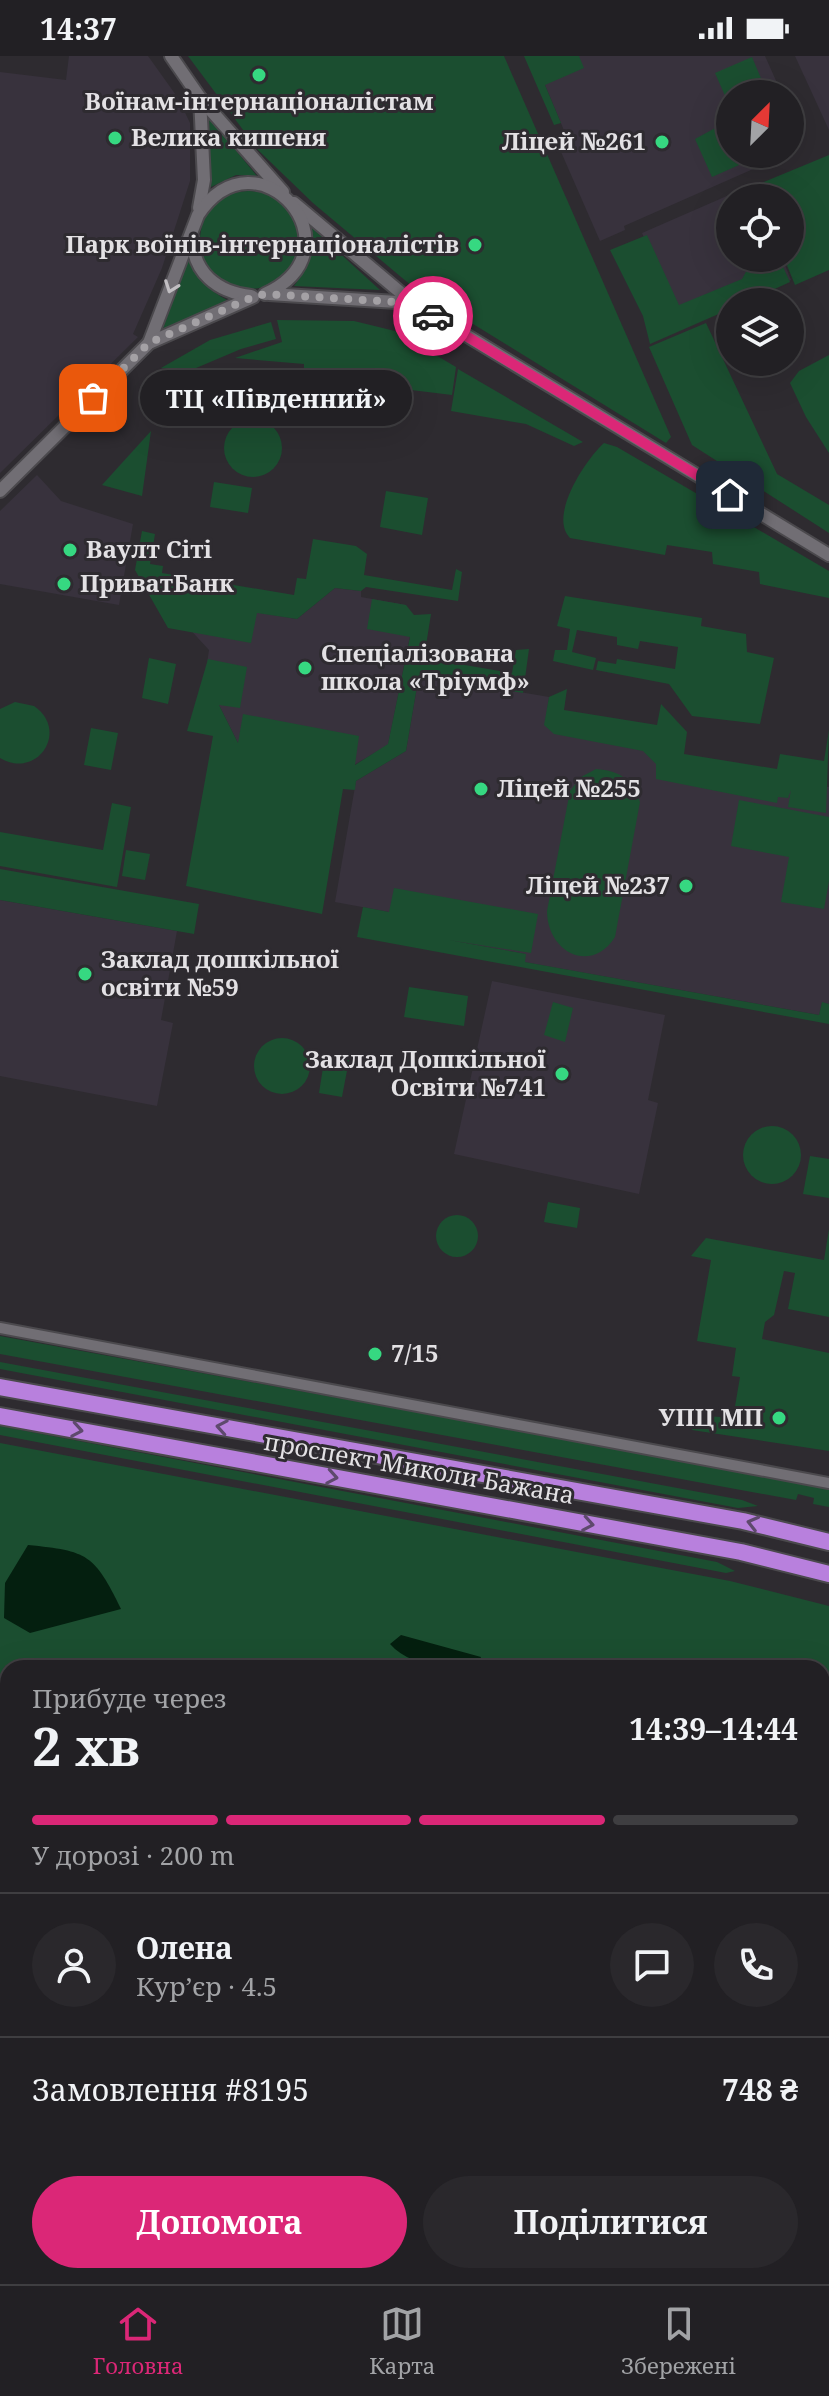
<!DOCTYPE html>
<html lang="uk">
<meta charset="utf-8">
<style>
body{margin:0;font-family:"Noto Serif",serif;background:#2a282c;color:#f1f3f6;height:100vh;display:flex;flex-direction:column;font-size:30px;white-space:nowrap}
*{box-sizing:border-box;margin:0}
p{font-size:26px;color:#a2a3a6}
.icon{flex:none;width:44px;height:44px;fill:none;stroke:currentColor;stroke-width:2;stroke-linecap:round;stroke-linejoin:round}
.map{position:relative;flex:1;overflow:hidden}
.side{position:absolute;left:0px;top:1604px;width:830px;height:624px;display:flex;flex-direction:column;background:#222024;border-radius:24px 24px 0 0;box-shadow:0 8px 32px #0002,0 0 0 2px #3f3e41}
.side>*{flex:none}
.needle{width:52px;rotate:24deg}
.buttons{position:absolute;left:716px;top:24px;display:grid;gap:16px}
.buttons a{display:grid;place-items:center;width:88px;height:88px;border-radius:50%;background:#222024;box-shadow:0 8px 32px #0002,0 0 0 2px #3f3e41;font-size:40px}
.pin{position:absolute;display:grid;place-items:center;width:68px;height:68px;color:#fff;margin:-34px;border-radius:16px;box-shadow:0 4px 12px #0006}
.courier{position:absolute;display:grid;place-items:center;width:80px;height:80px;margin:-40px;border:6px solid #db2777;border-radius:50%;background:#fff;color:#222;box-shadow:0 2px 10px #0007}
.bubble{position:absolute;height:56px;border-radius:28px;background:#222024;box-shadow:0 8px 32px #0002,0 0 0 2px #3f3e41;font-size:26px;font-weight:700;line-height:56px;text-align:center}
.overview em{font-style:normal;font-weight:700}
.overview div{display:flex;flex-direction:column-reverse}
.overview{display:flex;align-items:center;justify-content:space-between;height:136px;padding:0 32px}
h1{font-size:52px;font-weight:700;line-height:60px}
.bar{display:grid;grid-template-columns:repeat(4,1fr);gap:12px 8px;align-content:center;height:96px;padding:0 32px}
.bar i{height:10px;border-radius:6px;background:#3f3e41}
.bar .selected{background:#db2777}
.bar p{grid-column:span 4}
.line{display:flex;align-items:center;gap:20px;padding:0 32px;border-top:2px solid #3f3e41}
.line div{flex:1}
.round{display:grid;place-items:center;flex:none;width:84px;height:84px;border-radius:42px;background:#2a282c}
.cta{display:flex;gap:16px;margin-top:auto;padding:16px 32px}
.cta a{flex:1;height:92px;border-radius:48px;background:#db2777;color:#fff;font-size:32px;font-weight:700;line-height:92px;text-align:center}
.cta a+a{background:#2a282c;color:#f1f3f6}
.status{display:flex;justify-content:space-between;align-items:center;height:56px;padding:0 40px;background:#222024;direction:ltr}
.status svg{height:22px;fill:currentColor}
.tab-bar{display:flex;justify-content:space-around;align-items:center;height:112px;border-top:2px solid #3f3e41;background:#222024;font-size:22px;color:#a2a3a6}
.tab-bar a{display:grid;justify-items:center;gap:4px}
.tab-bar .selected{color:#db2777}
.map>svg:first-child{display:block}
.built{fill:#38323d}
.green{fill:#1b4e30}
.water{fill:#041f0f}
.lines{fill:none;stroke-linecap:round;stroke-linejoin:round}
.minor-casing{stroke:#4b494d;stroke-width:14}
.tertiary-casing{stroke:#4b494d;stroke-width:16}
.trunk-casing{stroke:#4b494d;stroke-width:20}
.minor{stroke:#716e74;stroke-width:10}
.tertiary{stroke:#716e74;stroke-width:12}
.trunk{stroke:#b880dd;stroke-width:16}
.oneway{stroke:#c1bec2}
.oneway2{stroke:#5e496d}
.done{stroke:#a4a1a5;stroke-width:8;stroke-dasharray:0 14.4}
.route{stroke:#db2777;stroke-width:10}
.poi-dot{fill:#36d881;stroke:#2e2b30;stroke-width:3}
.labels{text-anchor:middle;stroke-width:6;stroke-linejoin:round;paint-order:stroke}
.poi-label{font-size:24px;font-weight:bold;fill:#e3e1e4;stroke:#2e2b30;text-anchor:start}
.street-label{font-size:24px;fill:#e3e1e4;stroke:#2e2b30}
</style>
<div class="status"><b>14:37</b><svg viewBox="0 0 49 12"><path d="M0 12V9h3v3zM5 12V6h3v6zM10 12V3h3v9zM15 12V0h3v12zM26 1h20v11H26zM47 4h2v5h-2z"/></svg></div>
<div class="map">
<svg width="829" height="2228" viewBox="0 0 829 2228">
<rect width="100%" height="100%" fill="#2e2b30"/>
<!-- built -->
<g class="built">
<polygon points="69,0 148,0 178,42 190,67 190,125 162,212 133,278 138,281 0,417 0,16 66,24"/>
<polygon points="533,0 765,0 782,38 730,38 730,98 787,98 624,170 625,174 600,185 558,89 568,84"/>
<polygon points="795,0 829,0 829,74"/>
<polygon points="752,129 757,142 730,142 730,202 782,202 791,224 742,246 730,246 685,272 642,177"/>
<polygon points="37,419 61,445 133,468 119,549 0,528 0,455"/>
<polygon points="335,532 361,535 361,541 406,549 410,580 388,689 354,709 239,689 205,621 209,594 174,556 176,543 297,563"/>
<polygon points="419,619 549,641 545,669 653,688 663,706 829,731 829,948 822,947 819,959 524,906 525,898 449,884 447,889 385,878 389,856 335,846 356,725 406,695"/>
<polygon points="0,844 177,875 161,964 173,967 157,1050 0,1020"/>
<polygon points="492,925 665,959 648,1044 658,1047 639,1138 454,1098"/>
</g>
<!-- green -->
<g class="green">
<polygon points="188,0 504,0 671,381 666,387 413,231 313,147 258,94"/>
<polygon points="524,0 579,0 584,12 545,29 561,67 554,69"/>
<polygon points="752,1 763,27 747,35 748,38 730,38 730,51 715,17"/>
<polygon points="209,62 257,120 236,119 211,131"/>
<polygon points="730,64 730,98 764,98 712,121 695,83"/>
<polygon points="829,99 829,214 795,229 784,202 790,202 790,142 759,142 754,130"/>
<circle cx="249" cy="184" r="49"/>
<path d="M311 171 380 234 294 230C309 210 315 196 311 171Z"/>
<polygon points="647,179 679,249 742,223 753,203 779,202 790,226 746,246 730,246 730,253 650,288 643,260 610,194"/>
<path d="M189 202C198 222 208 234 227 244L162 275Z"/>
<polygon points="277,264 354,265 395,275 456,311 452,339 395,332 394,337 304,319 304,308 235,302 282,286"/>
<polygon points="271,266 276,283 241,293 189,315 161,312 210,284"/>
<polygon points="706,267 777,418 829,449 829,477 692,389 649,291"/>
<polygon points="829,299 829,397 806,361 790,327 799,315"/>
<polygon points="458,313 583,386 574,390 526,368 451,355"/>
<circle cx="253" cy="392" r="29"/>
<polygon points="151,375 142,440 102,429"/>
<path d="M604 387 617 391 829 515V542L760 528 759 516 713 508 712 496 667 489 665 499 570 482C548 460 586 403 604 387Z"/>
<polygon points="214,426 252,432 248,457 210,451"/>
<polygon points="386,435 428,442 422,479 380,471"/>
<polygon points="142,475 155,478 150,508 163,510 162,517 294,539 297,522 306,523 313,483 356,490 367,498 364,519 452,534 456,513 462,516 458,545 366,531 361,535 335,532 297,563 257,557 251,587 168,572 135,514"/>
<polygon points="565,540 702,562 701,570 746,578 747,596 774,602 760,668 692,660 669,628 596,614 598,605 616,608 617,603 675,613 678,591 640,585 638,593 617,589 617,581 577,574 572,596 596,602 593,614 553,605 555,594 567,594 570,573 557,570"/>
<polygon points="372,543 406,549 414,559 431,558 424,602 512,617 516,594 529,593 523,637 419,619 406,695 356,725 355,734 343,733 322,858 186,830 213,680 187,675 208,603 247,611 240,652 219,649 238,687 243,658 359,680 355,709 388,688 410,581 367,573"/>
<polygon points="149,602 176,608 168,648 142,642"/>
<polygon points="567,633 564,654 657,669 661,648 687,676 684,698 777,713 780,698 824,705 829,674 826,757 788,751 791,734 788,742 778,741 777,747 656,723 656,708 643,695 554,678 544,669 549,641"/>
<path d="M15 646 34 650C70 675 37 724 0 702V653Z"/>
<polygon points="91,672 118,677 111,714 84,709"/>
<path d="M596 713C621 715 631 723 640 746L615 881C591 919 547 896 547 855L570 735 581 721Z"/>
<polygon points="739,744 829,761 829,825 824,853 781,846 789,801 731,790"/>
<polygon points="112,747 131,751 117,831 0,810 0,776 103,794"/>
<polygon points="126,794 150,798 145,824 122,820"/>
<polygon points="0,813 199,848 194,878 0,844"/>
<polygon points="394,832 538,858 531,897 449,884 526,898 525,906 819,959 822,946 829,948 829,968 357,881 363,851 389,856"/>
<polygon points="409,931 468,940 464,970 404,961"/>
<polygon points="553,946 573,952 565,986 544,979"/>
<circle cx="282" cy="1010" r="28"/>
<polygon points="325,999 349,1004 342,1041 319,1037"/>
<circle cx="772" cy="1099" r="29"/>
<polygon points="810,1100 829,1103 829,1142 803,1138"/>
<polygon points="548,1146 580,1152 577,1172 544,1166"/>
<circle cx="457" cy="1180" r="21"/>
<polygon points="829,1173 829,1261 788,1253 795,1217 784,1215 774,1259 765,1266 762,1283 829,1297 829,1395 692,1374 694,1359 733,1362 740,1321 732,1320 736,1292 697,1285 711,1204 691,1200 706,1182 824,1204"/>
<polygon points="0,1280 829,1432 829,1451 813,1448 814,1442 798,1438 796,1444 0,1298"/>
<polygon points="0,1306 742,1444 758,1450 738,1452 0,1313"/>
<polygon points="0,1370 717,1506 735,1515 726,1517 0,1379"/>
<polygon points="0,1387 730,1525 829,1550 829,2070 822,2067 822,1612 8,1612 8,1670 0,1668"/>
</g>
<!-- water -->
<g class="water">
<path d="M28 1489C88 1495 94 1498 121 1553L30 1577 4 1562 5 1527Z"/>
<path d="M401 1579 481 1601 476 1612 466 1606C441 1613 407 1608 390 1588Z"/>
<polygon points="0,1658 8,1661 8,2220 822,2220 822,2067 829,2070 829,2228 0,2228"/>
</g>
<g class="lines">
<defs>
<polyline id="minor" points="0,1272 829,1427"/>
<g id="tertiary">
<polyline points="171,0 200,42 283,136"/>
<polyline points="294,147 413,247 829,499"/>
<polyline points="199,152 204,124 200,42"/>
<path d="M192 181C193 217 217 236 251 240"/>
<polyline points="269,238 413,247"/>
<path d="M149 287 198 159C258 69 364 193 265 238"/>
<polyline points="0,435 149,287 253,241"/>
</g>
<g id="trunk">
<polyline points="0,1331 743,1465 829,1486"/>
<polyline points="0,1360 741,1496 829,1518"/>
</g>
</defs>
<!-- minor casing -->
<use href="#minor" class="minor-casing"/>
<!-- tertiary casing -->
<use href="#tertiary" class="tertiary-casing"/>
<!-- trunk casing -->
<use href="#trunk" class="trunk-casing"/>
<!-- minor -->
<use href="#minor" class="minor"/>
<!-- tertiary -->
<use href="#tertiary" class="tertiary"/>
<!-- trunk -->
<use href="#trunk" class="trunk"/>
</g>
<!-- one-way arrows -->
<defs><path id="oneway-chevron" d="M-2-3.5L2.5 0L-2 3.5" fill="none" stroke-width="1.6" stroke-linecap="round" stroke-linejoin="round" transform="scale(2)"/></defs>
<use class="oneway" href="#oneway-chevron" transform="translate(171 231) rotate(110)"/>
<g class="oneway2">
<use href="#oneway-chevron" transform="translate(222 1371) rotate(-170)"/>
<use href="#oneway-chevron" transform="translate(77 1374) rotate(10)"/>
<use href="#oneway-chevron" transform="translate(332 1421) rotate(10)"/>
<use href="#oneway-chevron" transform="translate(753 1467) rotate(-166)"/>
<use href="#oneway-chevron" transform="translate(588 1468) rotate(10)"/>
</g>
<g class="lines">
<!-- done -->
<polyline class="done" points="93,342 149,287 253,241 265,238 413,247 433,260"/>
<!-- route -->
<polyline class="route" points="433,260 730,439"/>
</g>
<!-- markers -->
<g class="poi-dot">
<circle cx="259" cy="19" r="8"/>
<circle cx="115" cy="82" r="8"/>
<circle cx="662" cy="86" r="8"/>
<circle cx="475" cy="189" r="8"/>
<circle cx="70" cy="494" r="8"/>
<circle cx="64" cy="528" r="8"/>
<circle cx="305" cy="612" r="8"/>
<circle cx="481" cy="733" r="8"/>
<circle cx="686" cy="830" r="8"/>
<circle cx="85" cy="918" r="8"/>
<circle cx="562" cy="1018" r="8"/>
<circle cx="375" cy="1298" r="8"/>
<circle cx="779" cy="1362" r="8"/>
</g>
<g class="labels">
<!-- poi labels -->
<g class="poi-label">
<text x="259" y="54" text-anchor="middle">Воїнам-інтернаціоналістам</text>
<text x="131" y="90">Велика кишеня</text>
<text x="646" y="94" text-anchor="end">Ліцей №261</text>
<text x="459" y="197" text-anchor="end">Парк воїнів-інтернаціоналістів</text>
<text x="86" y="502">Ваулт Сіті</text>
<text x="80" y="536">ПриватБанк</text>
<text x="321" y="606">Спеціалізована<tspan x="321" dy="28">школа «Тріумф»</tspan></text>
<text x="497" y="741">Ліцей №255</text>
<text x="670" y="838" text-anchor="end">Ліцей №237</text>
<text x="101" y="912">Заклад дошкільної<tspan x="101" dy="28">освіти №59</tspan></text>
<text x="546" y="1012" text-anchor="end">Заклад Дошкільної<tspan x="546" dy="28">Освіти №741</tspan></text>
<text x="391" y="1306">7/15</text>
<text x="763" y="1370" text-anchor="end">УПЦ МП</text>
</g>
<!-- street labels -->
<g class="street-label">
<text transform="translate(419 1413) rotate(10)" y="8">проспект Миколи Бажана</text>
</g>
</g>
</svg>
<div class="buttons">
<a><svg class="needle" viewBox="-14 -14 28 28"><path d="M0-13l5 13h-10z" fill="#e53935"/><path d="M0 13l5-13h-10z" fill="#a2a3a6"/></svg></a>
<a><svg class="icon" aria-label="locate" viewBox="0 0 24 24"><circle cx="12" cy="12" r="6"/><path d="M12 2v4M12 18v4M2 12h4M18 12h4"/></svg></a>
<a><svg class="icon" aria-label="layers" viewBox="0 0 24 24"><path d="M12 4l9 5-9 5-9-5zM3 14l9 5 9-5"/></svg></a>
</div>
<div class="pin" style="left:93px;top:342px;background:#ea580c"><svg class="icon" aria-label="bag" viewBox="0 0 24 24"><path d="M5 8h14l-1 12H6zM9 8a3 3 0 0 1 6 0"/></svg></div>
<div class="pin" style="left:730px;top:439px;background:#1f2937"><svg class="icon" aria-label="home" viewBox="0 0 24 24"><path d="M3 11l9-7 9 7M6 9v11h12V9"/></svg></div>
<div class="courier" style="left:433px;top:260px"><svg class="icon" aria-label="car" viewBox="0 0 24 24"><path d="M5 17H2v-5l4-1 3-4h7l3 4 3 1v5h-3M9 17h6M6 11h13"/><circle cx="7" cy="17" r="2"/><circle cx="17" cy="17" r="2"/></svg></div>
<div class="bubble" style="left:140px;top:314px;width:272px">ТЦ «Південний»</div>
<section class="side">
<div class="overview"><div><h1>2 хв</h1><p>Прибуде через</p></div><em>14:39–14:44</em></div>
<div class="bar"><i class="selected"></i><i class="selected"></i><i class="selected"></i><i></i><p>У дорозі · 200 m</p></div>
<div class="line" style="height:144px"><a class="round"><svg class="icon" aria-label="person" viewBox="0 0 24 24"><circle cx="12" cy="8" r="4"/><path d="M4 21q1-7 8-7t8 7"/></svg></a><div><b>Олена</b><p>Кур’єр · 4.5</p></div><a class="round"><svg class="icon" aria-label="chat" viewBox="0 0 24 24"><path d="M4 5h16v11H9l-5 4z"/></svg></a><a class="round"><svg class="icon" aria-label="phone" viewBox="0 0 24 24"><path d="M5 4h4l2 5-3 2q2 4 5 5l2-3 5 2v4C11 20 4 13 5 4z"/></svg></a></div>
<div class="line" style="height:104px"><div>Замовлення #8195</div><b>748 ₴</b></div>
<div class="cta"><a>Допомога</a><a>Поділитися</a></div>
</section>
</div>
<nav class="tab-bar">
<a class="selected"><svg class="icon" aria-label="home" viewBox="0 0 24 24"><path d="M3 11l9-7 9 7M6 9v11h12V9"/></svg>Головна</a>
<a><svg class="icon" aria-label="map" viewBox="0 0 24 24"><path d="M3 6l6-2 6 2 6-2v14l-6 2-6-2-6 2zM9 4v14M15 6v14"/></svg>Карта</a>
<a><svg class="icon" aria-label="saved" viewBox="0 0 24 24"><path d="M7 4h10v16l-5-4-5 4z"/></svg>Збережені</a>
</nav>
